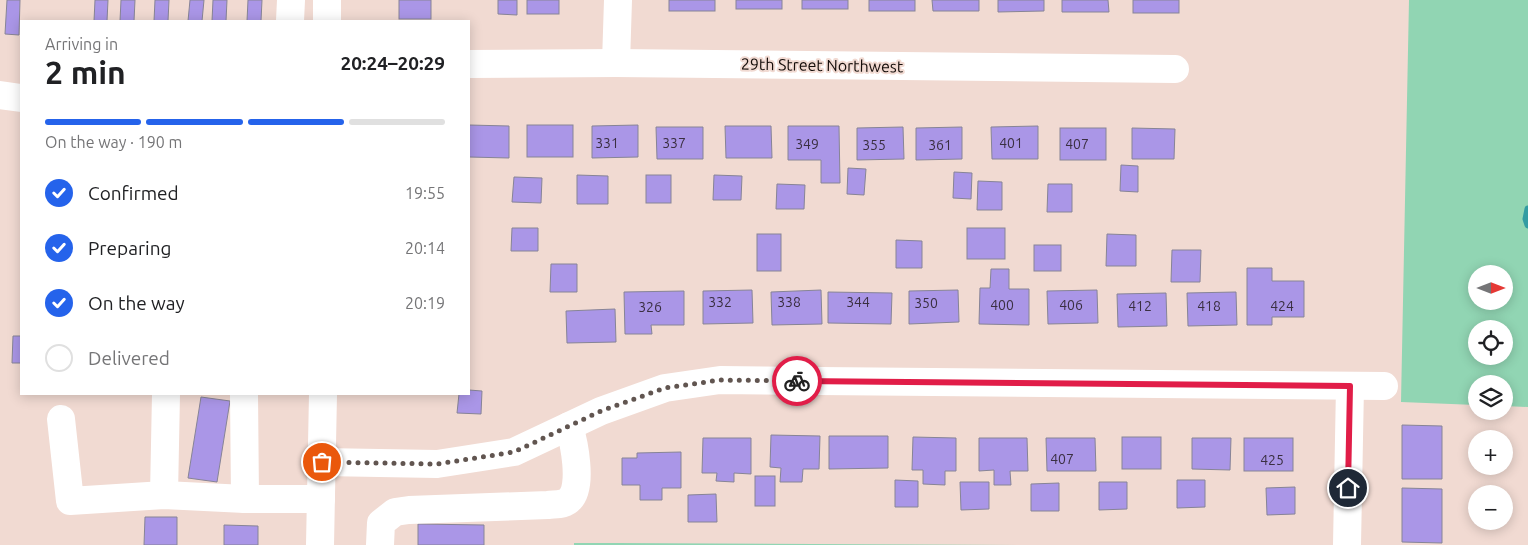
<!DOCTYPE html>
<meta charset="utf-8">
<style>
body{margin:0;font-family:Ubuntu,sans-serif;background:#f6f6f6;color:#202124;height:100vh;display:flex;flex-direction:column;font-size:19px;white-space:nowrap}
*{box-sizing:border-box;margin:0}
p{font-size:16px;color:#757577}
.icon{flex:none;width:28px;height:28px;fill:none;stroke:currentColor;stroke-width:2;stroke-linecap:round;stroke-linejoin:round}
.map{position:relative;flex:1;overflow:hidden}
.sheet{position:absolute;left:20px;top:20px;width:450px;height:375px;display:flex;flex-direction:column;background:#fff;border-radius:0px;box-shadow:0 2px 12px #0003}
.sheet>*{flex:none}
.needle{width:32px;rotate:90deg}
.buttons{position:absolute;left:1468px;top:265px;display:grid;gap:10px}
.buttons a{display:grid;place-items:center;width:45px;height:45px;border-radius:50%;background:#fff;box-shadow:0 2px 12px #0003;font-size:25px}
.pin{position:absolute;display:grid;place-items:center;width:42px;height:42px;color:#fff;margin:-21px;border:2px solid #fff;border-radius:50%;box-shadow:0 1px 5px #0007}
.courier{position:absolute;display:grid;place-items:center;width:50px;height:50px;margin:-25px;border:4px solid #e11d48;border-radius:50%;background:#fff;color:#222;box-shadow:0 1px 6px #0007}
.headline em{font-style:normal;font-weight:700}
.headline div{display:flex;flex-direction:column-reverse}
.headline{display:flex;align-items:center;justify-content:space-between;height:85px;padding:0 25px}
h1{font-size:32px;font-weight:700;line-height:38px}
.bar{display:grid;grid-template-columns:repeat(4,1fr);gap:8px 5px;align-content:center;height:60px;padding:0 25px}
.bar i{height:6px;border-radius:4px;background:#e0e0e0}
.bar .on{background:#2563eb}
.bar p{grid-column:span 4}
ol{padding:0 25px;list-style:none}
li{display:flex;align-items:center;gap:15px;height:55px}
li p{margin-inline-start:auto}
li .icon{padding:5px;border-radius:50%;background:#2563eb;color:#fff;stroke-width:4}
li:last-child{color:#757577}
li i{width:28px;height:28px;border:2px solid #e0e0e0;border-radius:50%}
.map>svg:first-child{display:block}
.green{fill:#91d5b3;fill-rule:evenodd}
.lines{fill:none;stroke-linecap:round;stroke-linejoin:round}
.stream{stroke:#339ca2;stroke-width:7}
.building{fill:#aa96e7;stroke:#878496}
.minor{stroke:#fff;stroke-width:28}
.done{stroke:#615550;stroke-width:5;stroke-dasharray:0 9}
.route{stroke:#e11d48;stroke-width:6}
.labels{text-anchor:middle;stroke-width:4;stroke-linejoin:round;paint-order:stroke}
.number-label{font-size:14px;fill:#3a2f41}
.street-label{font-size:16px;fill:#140d0a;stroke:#f1dad2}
</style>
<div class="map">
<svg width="1528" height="545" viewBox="0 0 1528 545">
<rect width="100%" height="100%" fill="#f1dad2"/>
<!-- green -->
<g class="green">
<path d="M1409 0H1528V407L1504 406V384H1476V405L1401 402ZM1476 274H1504V301H1476ZM1476 329H1504V356H1476Z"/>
<polygon points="574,543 618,543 1040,545 574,545"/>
</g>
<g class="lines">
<!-- stream -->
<polyline class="stream" points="1528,209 1526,219 1528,225"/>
</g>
<!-- building -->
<g class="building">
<polygon points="7,0 20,0 19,35 5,34"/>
<polygon points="95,0 108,0 107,21 94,21"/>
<polygon points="121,0 135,0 134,21 120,21"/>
<polygon points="155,0 169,0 168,21 154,21"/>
<polygon points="190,0 204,0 202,21 188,21"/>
<polygon points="213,0 227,0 226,21 212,21"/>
<polygon points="248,0 262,0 261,21 247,21"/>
<rect x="399" y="0" width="32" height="19"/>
<polygon points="498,0 517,0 517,15 498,14"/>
<rect x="527" y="0" width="32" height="14"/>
<rect x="669" y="0" width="46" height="11"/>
<rect x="736" y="0" width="46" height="9"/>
<rect x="802" y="0" width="46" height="9"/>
<rect x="869" y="0" width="46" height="11"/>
<polygon points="932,0 979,0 979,11 933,11"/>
<polygon points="998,0 1044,0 1044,11 998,12"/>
<polygon points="1062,0 1108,0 1109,12 1062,12"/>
<rect x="1133" y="0" width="46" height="13"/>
<polygon points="469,125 509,126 509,158 469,157"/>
<rect x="527" y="125" width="46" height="32"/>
<polygon points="638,125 638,157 592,158 592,126"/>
<polygon points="725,126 771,126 772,158 726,158"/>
<polygon points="788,126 839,126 840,183 821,183 821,160 788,160"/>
<polygon points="1038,126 1038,159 992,159 991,127"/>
<polygon points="656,127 703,127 703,159 657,159"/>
<polygon points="903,127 904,159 857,160 857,128"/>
<polygon points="962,127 962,159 916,160 916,128"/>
<rect x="1060" y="128" width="46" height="32"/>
<polygon points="1132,128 1175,129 1174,159 1132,159"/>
<polygon points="1121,165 1138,166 1138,192 1120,191"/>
<polygon points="848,168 866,169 864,195 847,194"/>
<polygon points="954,172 972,173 971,199 953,198"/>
<polygon points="577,175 608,176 608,204 577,204"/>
<rect x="646" y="175" width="25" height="28"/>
<polygon points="714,175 742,176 741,200 713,200"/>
<polygon points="514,177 542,178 541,203 512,202"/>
<polygon points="978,181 1002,182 1002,210 977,210"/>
<polygon points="777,184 805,185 804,209 776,209"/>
<polygon points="1048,184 1072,184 1072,212 1047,212"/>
<polygon points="512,228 538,228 538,251 511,251"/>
<rect x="967" y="228" width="38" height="31"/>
<rect x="757" y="234" width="24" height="37"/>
<polygon points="1107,234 1136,235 1136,266 1106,266"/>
<polygon points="896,240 922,241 922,268 896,268"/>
<rect x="1034" y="245" width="27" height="26"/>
<polygon points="1172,250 1201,250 1200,282 1171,282"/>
<polygon points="551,264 577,264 577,292 550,292"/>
<polygon points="1247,268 1272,268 1272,281 1304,281 1304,317 1272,317 1272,325 1247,325"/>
<polygon points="991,269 1009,269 1009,289 1029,289 1029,325 979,324 980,288 990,288"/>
<polygon points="752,290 753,323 703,324 703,291"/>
<polygon points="821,290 822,324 772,325 771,292"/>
<polygon points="958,290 959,322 909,324 909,291"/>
<polygon points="1097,290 1098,323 1048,324 1047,291"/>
<polygon points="684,291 684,325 651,325 652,334 625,334 624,292"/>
<polygon points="828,292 892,293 891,324 828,323"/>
<polygon points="1236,292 1237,325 1188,326 1187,293"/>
<polygon points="1166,293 1167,326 1118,327 1117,294"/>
<polygon points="615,309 616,342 567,343 566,311"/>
<polygon points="13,336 21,336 21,363 12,363"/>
<polygon points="469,390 482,391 481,414 457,413 459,394 469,394"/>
<polygon points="201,397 230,401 217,482 188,478"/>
<polygon points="1402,425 1442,426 1442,479 1402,479"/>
<polygon points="771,435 820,436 819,469 803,469 802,482 780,482 781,468 770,467"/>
<polygon points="829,436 888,436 888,468 829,469"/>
<polygon points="913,437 956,438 956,471 945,471 945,485 923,484 923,470 912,470"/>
<rect x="1122" y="437" width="39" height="32"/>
<polygon points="703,438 751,438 751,474 734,473 734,482 716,481 717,473 702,473"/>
<polygon points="979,438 1027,438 1028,471 1010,471 1011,485 994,485 994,470 979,471"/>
<polygon points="1046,438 1095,438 1096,471 1047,471"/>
<polygon points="1192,438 1231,438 1230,470 1192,469"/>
<rect x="1244" y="438" width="49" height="33"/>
<polygon points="681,452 681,488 662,488 662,500 640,500 640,485 622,485 622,458 637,458 637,453"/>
<rect x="755" y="476" width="20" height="30"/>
<polygon points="895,480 918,481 918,507 895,507"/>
<polygon points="1177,480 1205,480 1205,507 1177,508"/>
<polygon points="960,482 989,482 989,509 961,510"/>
<polygon points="1099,482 1127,482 1127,509 1099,510"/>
<polygon points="1059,483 1059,511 1031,511 1031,484"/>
<polygon points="1295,487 1295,514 1267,515 1266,488"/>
<polygon points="1402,488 1442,489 1442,543 1402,542"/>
<polygon points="716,494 717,522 688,522 688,495"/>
<polygon points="145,517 177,517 177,545 144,545"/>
<polygon points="418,524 484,525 484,545 418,545"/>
<polygon points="224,525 258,526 258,545 224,545"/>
</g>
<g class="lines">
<!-- minor -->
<g class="minor">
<polyline points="327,0 327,21"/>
<polyline points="290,21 291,0"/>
<polyline points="616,63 618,0"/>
<polyline points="469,64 616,63 1175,69"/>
<polyline points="0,95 21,98"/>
<polyline points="244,394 245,499 321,499"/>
<polyline points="61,419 70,501 164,495 245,499"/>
<polyline points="322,462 437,464 514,452 601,411 665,388 720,380 1384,386"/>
<polyline points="164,495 166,394"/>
<polyline points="320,545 323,394"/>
<path d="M380 545 381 523 395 512 409 510 548 505C556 504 565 505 570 499 583 486 574 442 569 426"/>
<polyline points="1347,545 1350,386"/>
</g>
</g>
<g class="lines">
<!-- done -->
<polyline class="done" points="322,462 437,464 514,452 601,411 665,388 720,380 797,381"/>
<!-- route -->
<polyline class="route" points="797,381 1350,386 1348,488"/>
</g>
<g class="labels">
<!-- number labels -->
<g class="number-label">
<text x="607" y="148">331</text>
<text x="674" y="148">337</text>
<text x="1011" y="148">401</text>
<text x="807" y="149">349</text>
<text x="1077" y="149">407</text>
<text x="874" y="150">355</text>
<text x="940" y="150">361</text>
<text x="720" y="307">332</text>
<text x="789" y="307">338</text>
<text x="858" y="307">344</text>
<text x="926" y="308">350</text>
<text x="1002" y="310">400</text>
<text x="1071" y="310">406</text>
<text x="1140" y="311">412</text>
<text x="1209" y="311">418</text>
<text x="1282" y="311">424</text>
<text x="650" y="312">326</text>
<text x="1062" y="464">407</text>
<text x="1272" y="465">425</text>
</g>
<!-- street labels -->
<g class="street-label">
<text transform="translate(822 65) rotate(1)" y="6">29th Street Northwest</text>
</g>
</g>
</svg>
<div class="buttons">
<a><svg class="needle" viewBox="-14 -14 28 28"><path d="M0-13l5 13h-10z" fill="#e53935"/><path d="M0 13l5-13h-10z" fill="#757577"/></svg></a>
<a><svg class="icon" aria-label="locate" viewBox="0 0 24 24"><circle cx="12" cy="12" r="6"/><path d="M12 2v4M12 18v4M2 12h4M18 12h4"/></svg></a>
<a><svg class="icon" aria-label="layers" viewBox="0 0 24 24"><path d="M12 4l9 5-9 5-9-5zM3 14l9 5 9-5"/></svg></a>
<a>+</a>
<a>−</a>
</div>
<div class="pin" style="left:322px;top:462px;background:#ea580c"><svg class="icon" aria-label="bag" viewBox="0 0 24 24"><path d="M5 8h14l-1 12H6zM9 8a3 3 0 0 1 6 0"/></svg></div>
<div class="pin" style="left:1348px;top:488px;background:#1f2937"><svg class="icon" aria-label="home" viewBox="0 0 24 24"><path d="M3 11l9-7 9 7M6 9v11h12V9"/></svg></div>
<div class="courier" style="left:797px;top:381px"><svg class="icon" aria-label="bike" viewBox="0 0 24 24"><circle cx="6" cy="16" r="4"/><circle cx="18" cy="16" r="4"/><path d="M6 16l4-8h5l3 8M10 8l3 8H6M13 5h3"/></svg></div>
<section class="sheet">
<div class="headline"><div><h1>2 min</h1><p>Arriving in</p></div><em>20:24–20:29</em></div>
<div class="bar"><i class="on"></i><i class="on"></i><i class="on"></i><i></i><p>On the way · 190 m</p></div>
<ol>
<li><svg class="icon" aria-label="check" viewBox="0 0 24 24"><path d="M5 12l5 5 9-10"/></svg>Confirmed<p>19:55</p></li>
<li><svg class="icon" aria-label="check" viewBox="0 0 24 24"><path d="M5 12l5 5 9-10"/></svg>Preparing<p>20:14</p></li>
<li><svg class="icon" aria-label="check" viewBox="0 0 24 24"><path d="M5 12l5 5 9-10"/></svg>On the way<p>20:19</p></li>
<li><i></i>Delivered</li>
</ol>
</section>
</div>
